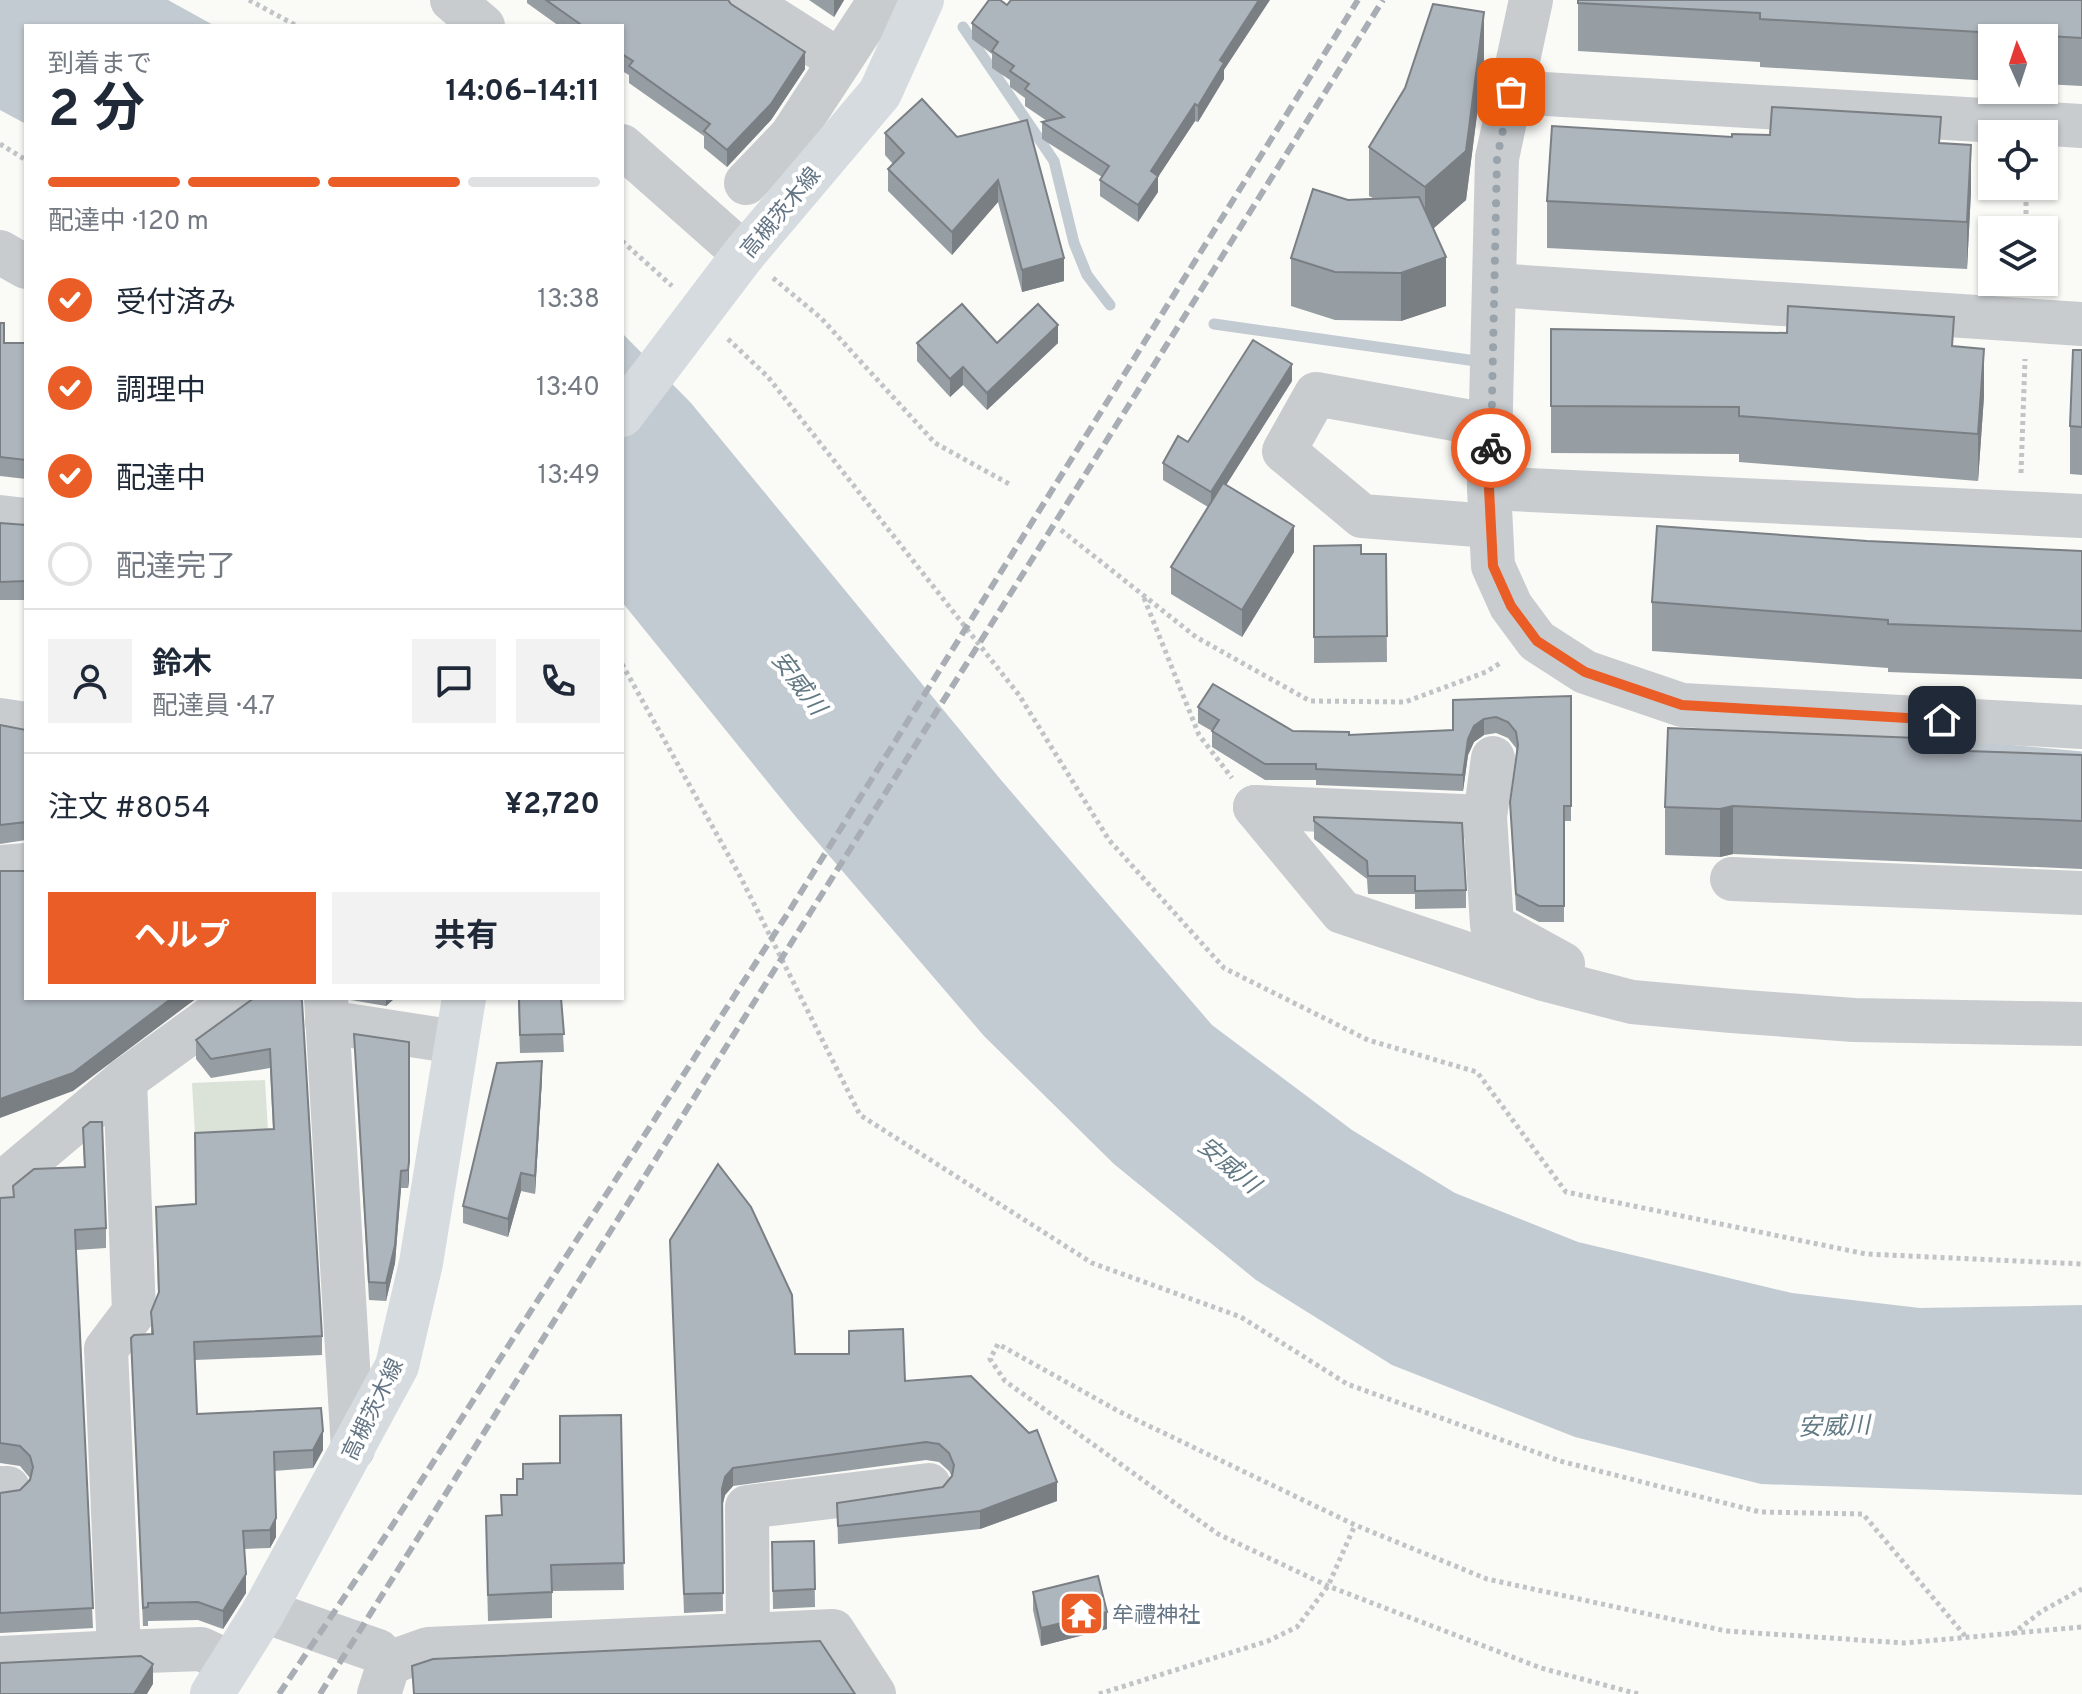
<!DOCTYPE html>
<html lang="ja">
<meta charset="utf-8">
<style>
body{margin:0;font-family:Overpass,"Noto Sans JP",sans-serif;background:#f2f2f3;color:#1f2937;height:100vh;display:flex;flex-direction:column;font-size:30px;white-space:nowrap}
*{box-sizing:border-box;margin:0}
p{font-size:26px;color:#747a83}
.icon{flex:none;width:44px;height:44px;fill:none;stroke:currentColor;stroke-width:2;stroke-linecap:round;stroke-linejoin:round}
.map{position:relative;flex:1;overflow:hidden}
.drawer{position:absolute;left:24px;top:24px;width:600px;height:976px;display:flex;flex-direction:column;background:#fff;border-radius:0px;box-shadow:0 2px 6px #0004}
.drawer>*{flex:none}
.needle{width:52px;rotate:357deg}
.fabs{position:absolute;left:1978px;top:24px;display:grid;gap:16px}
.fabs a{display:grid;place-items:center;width:80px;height:80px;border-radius:0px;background:#fff;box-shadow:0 2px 6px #0004;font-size:40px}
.pin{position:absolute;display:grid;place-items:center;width:68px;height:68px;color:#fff;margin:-34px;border-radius:16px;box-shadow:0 4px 12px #0006}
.courier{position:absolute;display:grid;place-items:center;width:80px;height:80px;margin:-40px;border:6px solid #eb5d26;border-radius:50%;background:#fff;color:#222;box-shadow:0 2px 10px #0007}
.overview em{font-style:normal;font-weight:700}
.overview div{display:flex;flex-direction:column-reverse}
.overview{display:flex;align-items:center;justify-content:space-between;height:136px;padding:0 24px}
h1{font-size:52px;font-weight:700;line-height:60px}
.bar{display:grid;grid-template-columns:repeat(4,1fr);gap:12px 8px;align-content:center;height:96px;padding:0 24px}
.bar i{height:10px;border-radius:6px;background:#e0e1e3}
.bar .selected{background:#eb5d26}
.bar p{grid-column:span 4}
.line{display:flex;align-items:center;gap:20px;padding:0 24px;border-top:2px solid #e0e1e3}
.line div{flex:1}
.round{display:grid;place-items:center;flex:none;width:84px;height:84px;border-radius:0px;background:#f2f2f3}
ol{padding:0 24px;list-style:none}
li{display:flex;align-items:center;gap:24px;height:88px}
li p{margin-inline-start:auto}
li .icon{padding:8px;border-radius:50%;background:#eb5d26;color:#fff;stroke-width:4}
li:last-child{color:#747a83}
li i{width:44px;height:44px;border:4px solid #e0e1e3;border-radius:50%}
.cta{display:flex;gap:16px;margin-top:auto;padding:16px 24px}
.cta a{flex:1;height:92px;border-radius:0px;background:#eb5d26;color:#fff;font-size:32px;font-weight:700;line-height:92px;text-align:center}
.cta a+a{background:#f2f2f3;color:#1f2937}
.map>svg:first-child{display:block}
.green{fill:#dbe2d8}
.water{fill:#c2cbd1}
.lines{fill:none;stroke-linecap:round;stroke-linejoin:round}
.stream{stroke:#c2cbd1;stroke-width:11}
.path{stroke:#c1c4c6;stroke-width:5;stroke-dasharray:4 4;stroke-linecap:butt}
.minor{stroke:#c8cccf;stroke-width:44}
.major{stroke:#d6dbdf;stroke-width:44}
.rail{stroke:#a8aeb4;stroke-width:6;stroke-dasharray:12 6;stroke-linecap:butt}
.wall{fill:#969da3}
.shaded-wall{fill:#7a7f84}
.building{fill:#aeb6bd;stroke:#7a7f84;stroke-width:2}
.done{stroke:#98a3ac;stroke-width:8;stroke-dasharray:0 14.4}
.route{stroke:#eb5d26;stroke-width:10}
.labels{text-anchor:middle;stroke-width:8;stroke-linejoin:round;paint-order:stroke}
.street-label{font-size:22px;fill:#637484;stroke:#fff}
.poi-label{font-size:22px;fill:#637484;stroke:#fff;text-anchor:start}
.water-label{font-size:24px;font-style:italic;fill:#637a84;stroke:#fff}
</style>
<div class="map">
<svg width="2082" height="1694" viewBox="0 0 2082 1694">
<rect width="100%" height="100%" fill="#fafaf7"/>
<!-- green -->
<polygon class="green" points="265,1080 268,1131 195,1135 192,1083"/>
<!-- water -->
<g class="water">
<polygon points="0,0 168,0 215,26 26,26 26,124 0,110"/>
<polygon points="622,333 691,403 1001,780 1212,1025 1352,1130 1455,1193 1578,1242 1792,1293 1920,1308 2082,1305 2082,1495 1761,1484 1575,1437 1392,1365 1256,1280 1114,1164 984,1036 796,817 622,602"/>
</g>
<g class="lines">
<!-- stream -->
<g class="stream">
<polyline points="963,27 1054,161 1074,243 1087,275 1110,305"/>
<polyline points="1214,324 1476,361"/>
<polyline points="1953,745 2082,757"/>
</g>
<!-- path -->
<g class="path">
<polyline points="249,0 297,26"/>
<polyline points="0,144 26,160"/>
<polyline points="2026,186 2026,230"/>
<polyline points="622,241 672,286"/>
<polyline points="773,278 821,318 935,443 1011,485"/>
<polyline points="728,339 768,377 1019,695 1109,840 1224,968 1368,1040 1477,1072 1566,1192 1866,1254 2082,1264"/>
<polyline points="2021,473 2025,359"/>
<polyline points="1061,530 1196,637 1310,701 1405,702 1486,672 1502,662"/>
<polyline points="1144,598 1199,735 1232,778"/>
<polyline points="622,664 740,876 860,1115 1092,1263 1241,1317 1347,1384 1560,1461 1760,1512 1863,1514 1966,1637"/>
<polyline points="2012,1634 2042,1611 2082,1589"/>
<polyline points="1099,1694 1268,1641 1297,1627 1328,1586 1355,1525"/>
<polyline points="1638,1694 1541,1668 1328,1586 1218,1534 1005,1381 990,1359 998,1344 1120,1412 1355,1525 1487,1579 1726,1631 1904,1643 2082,1627"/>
</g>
<!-- minor -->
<g class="minor">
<polyline points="452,0 483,26"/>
<polyline points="744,0 840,61"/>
<polyline points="1531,0 1497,158 1489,488 1493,566 1511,606 1537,641 1585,672 1682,705 2082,727"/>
<polyline points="1511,92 2082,126"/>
<polyline points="622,146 744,254"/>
<polyline points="746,183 791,136 880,0"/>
<polyline points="0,252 26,267"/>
<polyline points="1495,285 2082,324"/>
<polyline points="1489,488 2082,516"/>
<polyline points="0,517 26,520"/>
<polyline points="1490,526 1362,516 1284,451 1316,394 1493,426"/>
<polyline points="0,720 26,724"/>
<polyline points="1493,758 1485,817 1492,925 1563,964"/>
<polyline points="1255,807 1342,912 1543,979 1632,1002 1732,1011 1854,1020 2082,1024"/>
<polyline points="1255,807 1485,817"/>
<polyline points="0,867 26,865"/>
<polyline points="1732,879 2082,893"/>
<polyline points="326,998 353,1449"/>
<polyline points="327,1022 456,1042"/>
<polyline points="125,1080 134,1312 106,1349 119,1652 201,1649 231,1663"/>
<polyline points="0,1185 125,1080 238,998"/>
<polyline points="0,1488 8,1488"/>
<polyline points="264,1611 378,1651 389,1663"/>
<polyline points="748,1634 747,1507 929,1485"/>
<polyline points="0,1658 119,1652"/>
<polyline points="379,1694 389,1663 428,1649 833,1631 874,1694"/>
</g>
<!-- major -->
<g class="major">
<polyline points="622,415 744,254 880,93 922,0"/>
<polyline points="212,1694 264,1611 397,1366 421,1263 464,998"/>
</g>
<!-- rail -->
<g class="rail">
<polyline points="279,1694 390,1529 788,913 1358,0"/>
<polyline points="320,1694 1383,0"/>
</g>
</g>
<!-- wall -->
<g class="wall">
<polygon points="527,0 728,0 731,4 805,69 771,120 727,167 704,148 704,136 629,83 629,75 622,71 622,26 559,26 527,3"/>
<polygon points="809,0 844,0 834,17"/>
<polygon points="1578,0 2082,0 2082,86 2044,84 2044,38 1992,38 1992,81 1760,67 1760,62 1578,51"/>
<polygon points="1007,5 1224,70 1224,79 1198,122 1195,121 1158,177 1158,192 1138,222 1100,196 1100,180 1102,177 1042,139 1042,122 1047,121 1025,106 1025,98 1010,87 1010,80 992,68 992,54 972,39 972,23"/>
<polygon points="1484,60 1466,200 1433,228 1446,306 1401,321 1335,320 1291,306 1291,258 1348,200 1373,198 1369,196 1369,147"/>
<polygon points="1027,120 1064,281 1022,292 998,202 952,255 888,191 888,169 893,164 885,155 885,133 957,137"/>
<polygon points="1732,137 1941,143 1971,191 1967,269 1547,248 1547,201"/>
<polygon points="0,323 4,343 26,343 26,479 0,476"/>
<polygon points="1551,329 1954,347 1984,396 1978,481 1739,462 1739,454 1551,453"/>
<polygon points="917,343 1058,343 987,410 963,385 950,397 917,361"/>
<polygon points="2082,350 2082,475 2070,474 2070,426"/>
<polygon points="1292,381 1226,485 1294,552 1242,637 1171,594 1171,567 1208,507 1163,480 1163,463 1188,442"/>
<polygon points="0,523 26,525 26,600 0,600"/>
<polygon points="1867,541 2082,551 2082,679 1888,672 1888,668 1652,651 1652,602"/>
<polygon points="1314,546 1361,554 1386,554 1387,662 1314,663"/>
<polygon points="1571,696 1571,821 1564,821 1564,922 1539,922 1516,910 1510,802 1517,753 1516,748 1508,738 1496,733 1484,735 1474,742 1468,755 1463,791 1316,785 1316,780 1265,780 1212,747 1212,731 1198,723 1198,707 1293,731 1349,735 1453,730 1453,700"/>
<polygon points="0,725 26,730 26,840 0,844"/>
<polygon points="1968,751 2082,755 2082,869 1733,854 1720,857 1665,855 1665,807"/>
<polygon points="1314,817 1466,890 1466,908 1415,909 1415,894 1368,894 1367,879 1314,839"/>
<polygon points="300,998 322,1336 322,1355 195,1360 197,1414 323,1450 313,1468 274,1471 276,1537 270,1548 244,1549 246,1593 223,1629 198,1620 148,1621 148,1626 143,1626 131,1338 151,1334 151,1312 158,1294 156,1207 196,1204 273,1129 270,1068 211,1078 196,1059 196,1040"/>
<polygon points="351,998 395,998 386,1006 351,1000"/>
<polygon points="518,998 561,998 564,1052 520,1053"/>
<polygon points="354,1034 409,1042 409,1180 408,1188 401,1188 395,1263 386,1301 369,1300"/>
<polygon points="542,1079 535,1194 521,1191 508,1237 463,1223 463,1206"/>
<polygon points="83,1128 106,1228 106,1248 76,1250 93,1628 0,1633 0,1493 20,1490 30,1478 20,1466 0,1463 0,1198 13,1197 84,1167"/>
<polygon points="670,1240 795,1354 905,1381 1057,1501 980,1529 838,1544 837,1503 943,1487 952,1477 949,1471 939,1462 926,1460 733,1486 725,1495 722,1507 723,1611 684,1613"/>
<polygon points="621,1415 624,1590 552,1591 552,1618 488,1621 486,1542 501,1515 517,1495 517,1479 523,1479 560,1463"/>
<polygon points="814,1541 815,1607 773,1609 772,1542"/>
<polygon points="1033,1592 1107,1629 1041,1646 1033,1610"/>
</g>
<!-- shaded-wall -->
<g class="shaded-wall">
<polygon points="834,0 844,0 834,17"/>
<polygon points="1259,0 1270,0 1224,70 1224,79 1198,122 1198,106 1220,60"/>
<polygon points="1484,12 1484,60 1466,200 1425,236 1425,187"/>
<polygon points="805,52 805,69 771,120 727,167 727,150"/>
<polygon points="1195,104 1195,121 1158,177 1158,192 1138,222 1138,205 1151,171"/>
<polygon points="1971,145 1971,191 1967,269 1967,222"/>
<polygon points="998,180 998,202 952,255 952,232"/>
<polygon points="1446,257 1446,306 1401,321 1401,273"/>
<polygon points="1064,258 1064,281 1022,292 1022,270"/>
<polygon points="1058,325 1058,343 987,410 987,393"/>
<polygon points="1984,349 1984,396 1978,481 1978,434"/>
<polygon points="1292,364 1292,381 1211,509 1211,492"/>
<polygon points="963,367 963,385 950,397 950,379"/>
<polygon points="1294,526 1294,552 1242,637 1242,610"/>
<polygon points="1484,719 1484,735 1474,742 1468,755 1463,791 1463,775 1468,739 1474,726"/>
<polygon points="1733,806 1733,854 1720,857 1720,809"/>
<polygon points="172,998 197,998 73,1091 0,1118 0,1099"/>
<polygon points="386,998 395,998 386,1006"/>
<polygon points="542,1061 542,1079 535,1194 535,1176"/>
<polygon points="409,1162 409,1180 408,1188 408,1170"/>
<polygon points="401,1171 401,1188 395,1263 386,1301 386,1283"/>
<polygon points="521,1173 521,1191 508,1237 508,1219"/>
<polygon points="323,1431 323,1450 313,1468 313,1450"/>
<polygon points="733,1468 733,1486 725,1495 722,1507 722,1489 725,1477"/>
<polygon points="1057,1482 1057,1501 980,1529 980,1511"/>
<polygon points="276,1518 276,1537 270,1548 270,1530"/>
<polygon points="246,1574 246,1593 223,1629 223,1611"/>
<polygon points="1107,1612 1107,1629 1041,1646 1041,1628"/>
<polygon points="153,1664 153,1684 147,1694 134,1694"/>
</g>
<!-- building -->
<g class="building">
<polygon points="546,0 728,0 731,4 805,52 771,104 727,150 704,131 710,124 629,66 633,61 622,54 622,26 579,26 580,24"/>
<polygon points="989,0 1000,0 1007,5 1011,0 1259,0 1220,60 1224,63 1198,106 1195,104 1151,171 1158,176 1138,205 1100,180 1109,166 1042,122 1064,117 1025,89 1029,84 1010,71 1014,66 992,51 998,42 972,23"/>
<polygon points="1578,0 2082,0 2082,38 1760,19 1760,13 1578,3"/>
<polygon points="1433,4 1484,12 1466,151 1425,187 1369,147 1405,88"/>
<polygon points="922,99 957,137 1027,120 1064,258 1022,270 998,180 952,232 888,169 904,153 885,133"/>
<polygon points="1772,107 1941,117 1939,143 1971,145 1967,222 1547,201 1552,126 1732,137 1732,134 1770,135"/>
<polygon points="1313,189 1348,200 1419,197 1446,257 1401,273 1335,272 1291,258"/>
<polygon points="962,304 997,343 1038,304 1058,325 987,393 963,367 950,379 917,343"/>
<polygon points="1788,306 1954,317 1952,346 1984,349 1978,434 1739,416 1739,407 1551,406 1551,329 1787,333"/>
<polygon points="0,323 4,323 4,343 26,343 26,460 0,457"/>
<polygon points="1253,340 1292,364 1211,492 1163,463 1178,436 1188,442"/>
<polygon points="2073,350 2082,350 2082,427 2070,426"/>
<polygon points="1223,483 1294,526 1242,610 1171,567"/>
<polygon points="0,523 26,525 26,581 0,582"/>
<polygon points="1657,526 1867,541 2082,551 2082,631 1888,624 1888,620 1652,602"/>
<polygon points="1361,545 1361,554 1386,554 1387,636 1314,637 1314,546"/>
<polygon points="1213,684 1293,731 1349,732 1349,735 1453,730 1453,700 1571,696 1571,806 1564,806 1564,906 1539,906 1516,894 1510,802 1518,745 1516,732 1508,722 1496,717 1484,719 1474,726 1468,739 1463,775 1316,769 1316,764 1265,764 1212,731 1219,720 1198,707"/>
<polygon points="0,725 26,730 26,822 0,825"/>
<polygon points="1668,728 1968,740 1967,751 2082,755 2082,821 1733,806 1720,809 1665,807"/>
<polygon points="1314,817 1462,823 1466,890 1415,891 1415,876 1368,876 1367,861 1314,821"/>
<polygon points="0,871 26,871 26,998 172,998 73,1073 0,1099"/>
<polygon points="254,998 300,998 302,1001 322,1336 194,1342 197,1414 321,1408 323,1431 313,1450 274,1452 276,1518 270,1530 243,1531 246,1574 223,1611 198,1602 148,1603 148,1607 143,1608 131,1338 134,1335 153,1334 151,1312 159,1292 156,1207 196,1204 195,1133 274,1129 270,1049 211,1059 196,1040"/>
<polygon points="519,998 561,998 564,1034 520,1035"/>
<polygon points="354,1034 409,1042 409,1162 408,1170 401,1171 395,1245 386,1283 369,1282"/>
<polygon points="542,1061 535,1176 521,1173 508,1219 463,1206 497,1063"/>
<polygon points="90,1122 102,1122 106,1228 75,1230 93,1608 0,1613 0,1493 20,1490 30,1480 33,1467 30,1456 20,1446 0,1443 0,1198 14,1197 13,1186 34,1169 85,1167 83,1128"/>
<polygon points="718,1164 751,1207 792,1295 795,1354 849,1354 849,1331 903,1329 905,1381 971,1376 1029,1433 1037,1430 1057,1482 980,1511 838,1526 837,1503 943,1487 952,1476 954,1465 949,1453 939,1444 926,1442 733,1468 725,1477 722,1489 723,1593 684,1594 670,1240"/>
<polygon points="621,1415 624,1563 551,1565 552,1592 488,1595 486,1516 502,1515 501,1495 517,1495 517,1479 523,1479 523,1464 560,1463 560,1416"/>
<polygon points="814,1541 815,1589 773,1591 772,1542"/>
<polygon points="1098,1576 1107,1612 1041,1628 1033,1592"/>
<polygon points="820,1641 855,1694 414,1694 412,1666 433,1659"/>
<polygon points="141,1656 153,1664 134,1694 0,1694 0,1663"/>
</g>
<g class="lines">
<!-- done -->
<polyline class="done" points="1491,448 1497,158 1511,92"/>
<!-- route -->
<polyline class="route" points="1491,448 1489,488 1493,566 1511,606 1537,641 1585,672 1682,705 1942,720"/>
</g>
<!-- icons -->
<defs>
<symbol id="temple-square" viewBox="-11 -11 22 22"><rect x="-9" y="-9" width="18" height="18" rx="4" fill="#eb5d26" stroke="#fff"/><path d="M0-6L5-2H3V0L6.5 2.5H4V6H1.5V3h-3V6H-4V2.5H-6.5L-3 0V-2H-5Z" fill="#fff"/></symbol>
</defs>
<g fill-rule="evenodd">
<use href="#temple-square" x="1056" y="1588" width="51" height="51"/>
</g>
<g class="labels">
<!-- street labels -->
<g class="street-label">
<text transform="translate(780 212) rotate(-50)" y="8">高槻茨木線</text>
<text transform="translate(372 1409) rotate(-64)" y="8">高槻茨木線</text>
</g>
<!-- poi labels -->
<g class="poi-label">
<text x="1112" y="1622">牟禮神社</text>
</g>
<!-- water labels -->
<g class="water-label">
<text transform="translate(799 683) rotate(53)" y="8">安威川</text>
<text transform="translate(1229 1165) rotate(40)" y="8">安威川</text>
<text transform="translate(1834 1426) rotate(-2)" y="8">安威川</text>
</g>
</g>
</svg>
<div class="fabs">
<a><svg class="needle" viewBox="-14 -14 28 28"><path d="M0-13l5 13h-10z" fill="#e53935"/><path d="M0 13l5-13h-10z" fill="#747a83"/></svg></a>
<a><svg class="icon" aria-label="locate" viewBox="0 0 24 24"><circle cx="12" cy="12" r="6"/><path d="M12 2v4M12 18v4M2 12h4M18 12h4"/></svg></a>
<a><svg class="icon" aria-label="layers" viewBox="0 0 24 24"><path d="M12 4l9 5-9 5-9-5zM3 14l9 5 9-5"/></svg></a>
</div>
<div class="pin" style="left:1511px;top:92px;background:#ea580c"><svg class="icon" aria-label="bag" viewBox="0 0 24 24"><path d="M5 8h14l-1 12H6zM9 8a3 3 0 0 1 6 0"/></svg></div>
<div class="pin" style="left:1942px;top:720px;background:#1f2937"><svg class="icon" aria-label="home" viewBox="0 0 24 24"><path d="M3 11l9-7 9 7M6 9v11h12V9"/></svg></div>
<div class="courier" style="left:1491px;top:448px"><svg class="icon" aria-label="bike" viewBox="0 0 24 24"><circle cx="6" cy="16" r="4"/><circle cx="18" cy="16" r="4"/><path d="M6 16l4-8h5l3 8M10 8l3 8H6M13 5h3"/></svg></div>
<section class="drawer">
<div class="overview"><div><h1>2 分</h1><p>到着まで</p></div><em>14:06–14:11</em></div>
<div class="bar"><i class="selected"></i><i class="selected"></i><i class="selected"></i><i></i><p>配達中 · 120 m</p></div>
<ol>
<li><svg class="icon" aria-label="check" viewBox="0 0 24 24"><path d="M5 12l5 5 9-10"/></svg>受付済み<p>13:38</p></li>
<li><svg class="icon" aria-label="check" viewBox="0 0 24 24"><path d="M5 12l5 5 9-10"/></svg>調理中<p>13:40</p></li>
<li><svg class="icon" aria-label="check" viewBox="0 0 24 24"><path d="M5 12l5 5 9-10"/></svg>配達中<p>13:49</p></li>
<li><i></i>配達完了</li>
</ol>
<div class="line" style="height:144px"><a class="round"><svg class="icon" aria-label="person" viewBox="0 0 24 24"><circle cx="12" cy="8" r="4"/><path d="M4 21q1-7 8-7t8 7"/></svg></a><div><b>鈴木</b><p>配達員 · 4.7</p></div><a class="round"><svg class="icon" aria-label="chat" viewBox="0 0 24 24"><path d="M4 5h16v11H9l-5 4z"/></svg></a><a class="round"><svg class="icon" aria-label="phone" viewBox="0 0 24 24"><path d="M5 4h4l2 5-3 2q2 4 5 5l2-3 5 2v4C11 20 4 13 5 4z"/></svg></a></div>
<div class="line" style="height:104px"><div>注文 #8054</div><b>¥2,720</b></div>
<div class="cta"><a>ヘルプ</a><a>共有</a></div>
</section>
</div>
